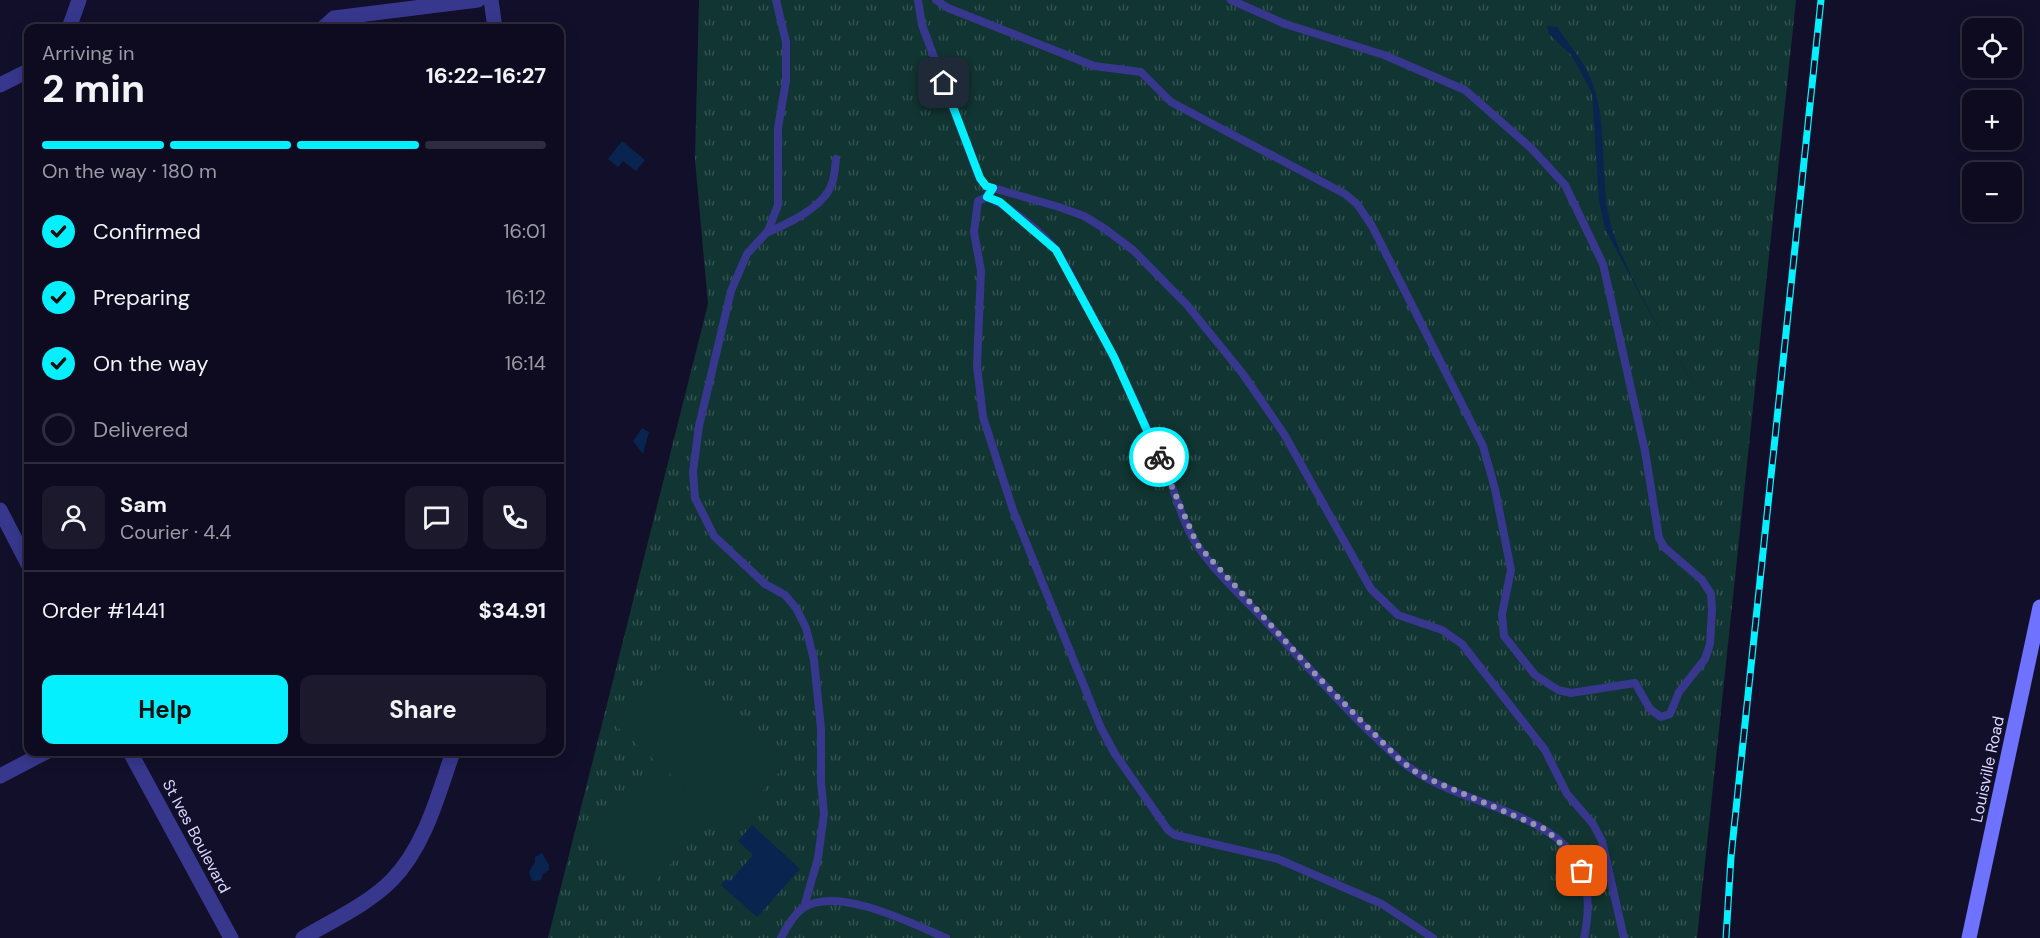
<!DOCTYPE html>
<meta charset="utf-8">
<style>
body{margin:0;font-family:"DM Sans",sans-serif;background:#1c192d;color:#f1f3f6;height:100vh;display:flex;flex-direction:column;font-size:22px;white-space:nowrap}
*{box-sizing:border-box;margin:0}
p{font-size:20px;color:#9b9ba5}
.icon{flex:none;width:33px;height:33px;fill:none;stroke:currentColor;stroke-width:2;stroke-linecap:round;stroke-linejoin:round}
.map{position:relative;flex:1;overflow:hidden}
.sheet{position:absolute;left:24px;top:24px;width:540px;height:732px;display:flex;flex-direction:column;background:#0e0b20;border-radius:12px;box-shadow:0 3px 15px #0003,0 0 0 2px #2e2b3e}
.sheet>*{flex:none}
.fabs{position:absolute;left:1962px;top:18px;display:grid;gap:12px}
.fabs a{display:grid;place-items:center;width:60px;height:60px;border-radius:12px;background:#0e0b20;box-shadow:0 3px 15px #0003,0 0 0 2px #2e2b3e;font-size:30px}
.pin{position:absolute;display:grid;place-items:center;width:51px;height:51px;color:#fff;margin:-26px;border-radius:12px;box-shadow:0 3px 9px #0006}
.courier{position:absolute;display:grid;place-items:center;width:60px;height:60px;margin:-30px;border:4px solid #04f0ff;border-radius:50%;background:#fff;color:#222;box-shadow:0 2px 8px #0007}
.summary em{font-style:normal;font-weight:700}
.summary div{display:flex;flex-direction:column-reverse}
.summary{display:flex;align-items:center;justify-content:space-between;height:102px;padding:0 18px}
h1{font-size:39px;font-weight:700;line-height:45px}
.bar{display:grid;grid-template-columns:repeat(4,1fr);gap:9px 6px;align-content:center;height:72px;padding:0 18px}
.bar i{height:8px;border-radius:4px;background:#2e2b3e}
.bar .selected{background:#04f0ff}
.bar p{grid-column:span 4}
.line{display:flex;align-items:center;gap:15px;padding:0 18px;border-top:2px solid #2e2b3e}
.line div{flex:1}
.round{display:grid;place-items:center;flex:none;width:63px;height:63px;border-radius:12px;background:#1c192d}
ol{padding:0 18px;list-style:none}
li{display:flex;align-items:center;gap:18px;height:66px}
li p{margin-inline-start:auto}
li .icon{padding:6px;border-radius:50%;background:#04f0ff;color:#111;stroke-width:4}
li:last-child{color:#9b9ba5}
li i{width:33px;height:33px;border:3px solid #2e2b3e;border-radius:50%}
.cta{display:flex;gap:12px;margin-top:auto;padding:12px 18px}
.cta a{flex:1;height:69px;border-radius:12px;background:#04f0ff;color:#111;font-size:24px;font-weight:700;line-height:69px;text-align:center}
.cta a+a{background:#1c192d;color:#f1f3f6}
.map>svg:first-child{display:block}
.grass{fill:url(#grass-tufts)}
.pitch{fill:#113532}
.water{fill:#09254f}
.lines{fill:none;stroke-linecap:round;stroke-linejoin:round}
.service{stroke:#37378d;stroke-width:8}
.minor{stroke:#37378d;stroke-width:15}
.secondary{stroke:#6f71ff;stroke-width:15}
.rail-casing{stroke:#04f0ff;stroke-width:7}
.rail{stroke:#120f2a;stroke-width:4.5;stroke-dasharray:14;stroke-linecap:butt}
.done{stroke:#9592b4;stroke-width:6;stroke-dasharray:0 10.8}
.route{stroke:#04f0ff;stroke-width:8}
.labels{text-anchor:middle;stroke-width:5;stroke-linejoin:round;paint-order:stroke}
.street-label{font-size:16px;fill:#dbd8ff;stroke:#120f2a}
</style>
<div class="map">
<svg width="2040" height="938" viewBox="0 0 2040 938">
<defs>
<pattern id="grass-tufts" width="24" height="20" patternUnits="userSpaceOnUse" patternTransform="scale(1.5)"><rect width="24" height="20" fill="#113532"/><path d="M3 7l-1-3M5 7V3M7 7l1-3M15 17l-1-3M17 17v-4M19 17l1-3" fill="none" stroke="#335251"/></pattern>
</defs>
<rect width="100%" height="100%" fill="#120f2a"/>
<!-- grass -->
<polygon class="grass" points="699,0 1796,0 1697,938 548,938 708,304 695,160"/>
<!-- pitch -->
<g class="pitch">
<polygon points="670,656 788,762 730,828 612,722"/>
<polygon points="651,769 709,821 650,887 592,835"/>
</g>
<!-- water -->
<g class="water">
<path d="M1547 26 1557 27C1570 46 1586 63 1593 85 1610 133 1597 187 1614 235 1636 296 1675 353 1709 408L1650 313 1605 229 1599 201 1592 93 1572 56 1549 34Z"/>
<polygon points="622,141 645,160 636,171 623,161 618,167 608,159"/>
<polygon points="642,428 649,432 643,454 633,441"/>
<polygon points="752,825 800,869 757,917 721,885 726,879 730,881 753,855 738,841"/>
<polygon points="542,853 549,865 549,870 543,874 541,880 532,881 529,872 535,862 535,857"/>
</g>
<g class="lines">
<!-- service -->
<g class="service">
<polyline points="776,0 786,42 786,81 778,128 778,205 768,231 747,254 731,291 699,426 693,472 695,498 714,536 765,584 785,595 796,608 806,628 814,660 821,729 821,782 824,814 818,858 804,907"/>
<polyline points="918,0 922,25 980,179 986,186 993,188"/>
<polyline points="936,0 948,8 1094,66 1141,72 1171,102 1345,194 1357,204 1372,226 1483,446 1495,489 1511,570 1502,614 1504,636 1535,675 1558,690 1571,693 1635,683 1650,709 1661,717 1670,714 1679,692 1705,659 1710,644 1712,610 1711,594 1702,580 1664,547 1659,538 1645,451 1603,264 1565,185 1531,148 1465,90 1384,55 1285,24 1231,0"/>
<path d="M987 197C1007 205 1044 233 1057 252 1068 268 1076 287 1086 305 1117 360 1143 418 1168 476 1177 498 1184 526 1197 545 1217 575 1247 601 1271 627 1313 672 1354 720 1400 760 1470 821 1613 803 1584 938"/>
<path d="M766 233C787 224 825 207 832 183 835 175 835 167 836 159"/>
<path d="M781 938C786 928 793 915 803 908 837 885 913 924 946 938"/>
<polyline points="1433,938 1382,904 1278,859 1175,835 1168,830 1115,754 1101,728 1013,510 983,417 977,366 981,271 974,232 978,201 987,197 989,190 993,188 1059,207 1084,216 1105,229 1133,250 1187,305 1243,374 1284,434 1371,589 1398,615 1442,630 1462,644 1545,750 1567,794 1593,824 1602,841 1624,938"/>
</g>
<!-- minor -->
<g class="minor">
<polyline points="491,0 495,28"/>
<polyline points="69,28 79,0"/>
<polyline points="323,28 334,18 478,0"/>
<polyline points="0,85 28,71"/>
<polyline points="0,510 28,564"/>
<polyline points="130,752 231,938"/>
<polyline points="0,776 46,752"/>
<path d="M303 938C333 920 367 905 392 880 425 846 438 795 453 752"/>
</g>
<!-- secondary -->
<polyline class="secondary" points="1969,938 2040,607"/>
<defs>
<polyline id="rail" points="1726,938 1731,857 1821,0"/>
</defs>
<!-- rail casing -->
<use href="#rail" class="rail-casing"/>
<!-- rail -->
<use href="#rail" class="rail"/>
</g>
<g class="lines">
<!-- done -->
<polyline class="done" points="1159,457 1197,544 1318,677 1401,761 1420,775 1545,829 1571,853 1582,871"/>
<!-- route -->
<polyline class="route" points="944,83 980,178 986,186 993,188 987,197 1000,202 1056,250 1114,357 1159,457"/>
</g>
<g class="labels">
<!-- street labels -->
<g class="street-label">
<text transform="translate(1987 769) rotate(-78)" y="6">Louisville Road</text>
<text transform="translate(197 836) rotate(62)" y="6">St Ives Boulevard</text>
</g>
</g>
</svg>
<div class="fabs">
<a><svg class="icon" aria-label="locate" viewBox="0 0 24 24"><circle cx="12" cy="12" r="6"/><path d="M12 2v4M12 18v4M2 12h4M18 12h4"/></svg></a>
<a>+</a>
<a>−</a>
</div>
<div class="pin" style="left:1582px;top:871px;background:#ea580c"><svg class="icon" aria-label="bag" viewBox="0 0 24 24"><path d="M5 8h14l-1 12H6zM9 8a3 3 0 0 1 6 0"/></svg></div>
<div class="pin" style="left:944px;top:83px;background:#1f2937"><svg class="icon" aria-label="home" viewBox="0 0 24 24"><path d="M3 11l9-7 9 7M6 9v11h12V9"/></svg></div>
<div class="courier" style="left:1159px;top:457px"><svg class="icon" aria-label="bike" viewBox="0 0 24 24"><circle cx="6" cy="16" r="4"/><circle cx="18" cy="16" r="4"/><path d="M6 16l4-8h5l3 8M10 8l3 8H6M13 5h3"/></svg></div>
<section class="sheet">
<div class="summary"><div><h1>2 min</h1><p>Arriving in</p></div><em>16:22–16:27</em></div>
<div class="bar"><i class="selected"></i><i class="selected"></i><i class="selected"></i><i></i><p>On the way · 180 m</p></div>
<ol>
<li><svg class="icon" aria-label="check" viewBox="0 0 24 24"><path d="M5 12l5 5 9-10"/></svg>Confirmed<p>16:01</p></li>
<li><svg class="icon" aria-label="check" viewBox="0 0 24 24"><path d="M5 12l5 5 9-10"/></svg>Preparing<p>16:12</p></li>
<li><svg class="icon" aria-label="check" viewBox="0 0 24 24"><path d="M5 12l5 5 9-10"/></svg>On the way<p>16:14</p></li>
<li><i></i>Delivered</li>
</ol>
<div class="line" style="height:108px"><a class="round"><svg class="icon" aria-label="person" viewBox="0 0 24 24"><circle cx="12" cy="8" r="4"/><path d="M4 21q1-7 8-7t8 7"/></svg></a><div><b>Sam</b><p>Courier · 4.4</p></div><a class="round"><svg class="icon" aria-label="chat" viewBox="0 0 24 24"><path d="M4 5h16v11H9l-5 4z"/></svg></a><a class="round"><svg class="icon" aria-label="phone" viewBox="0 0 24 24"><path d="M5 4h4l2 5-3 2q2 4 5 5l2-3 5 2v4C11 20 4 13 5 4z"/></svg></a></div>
<div class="line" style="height:78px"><div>Order #1441</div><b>$34.91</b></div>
<div class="cta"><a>Help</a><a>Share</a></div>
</section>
</div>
